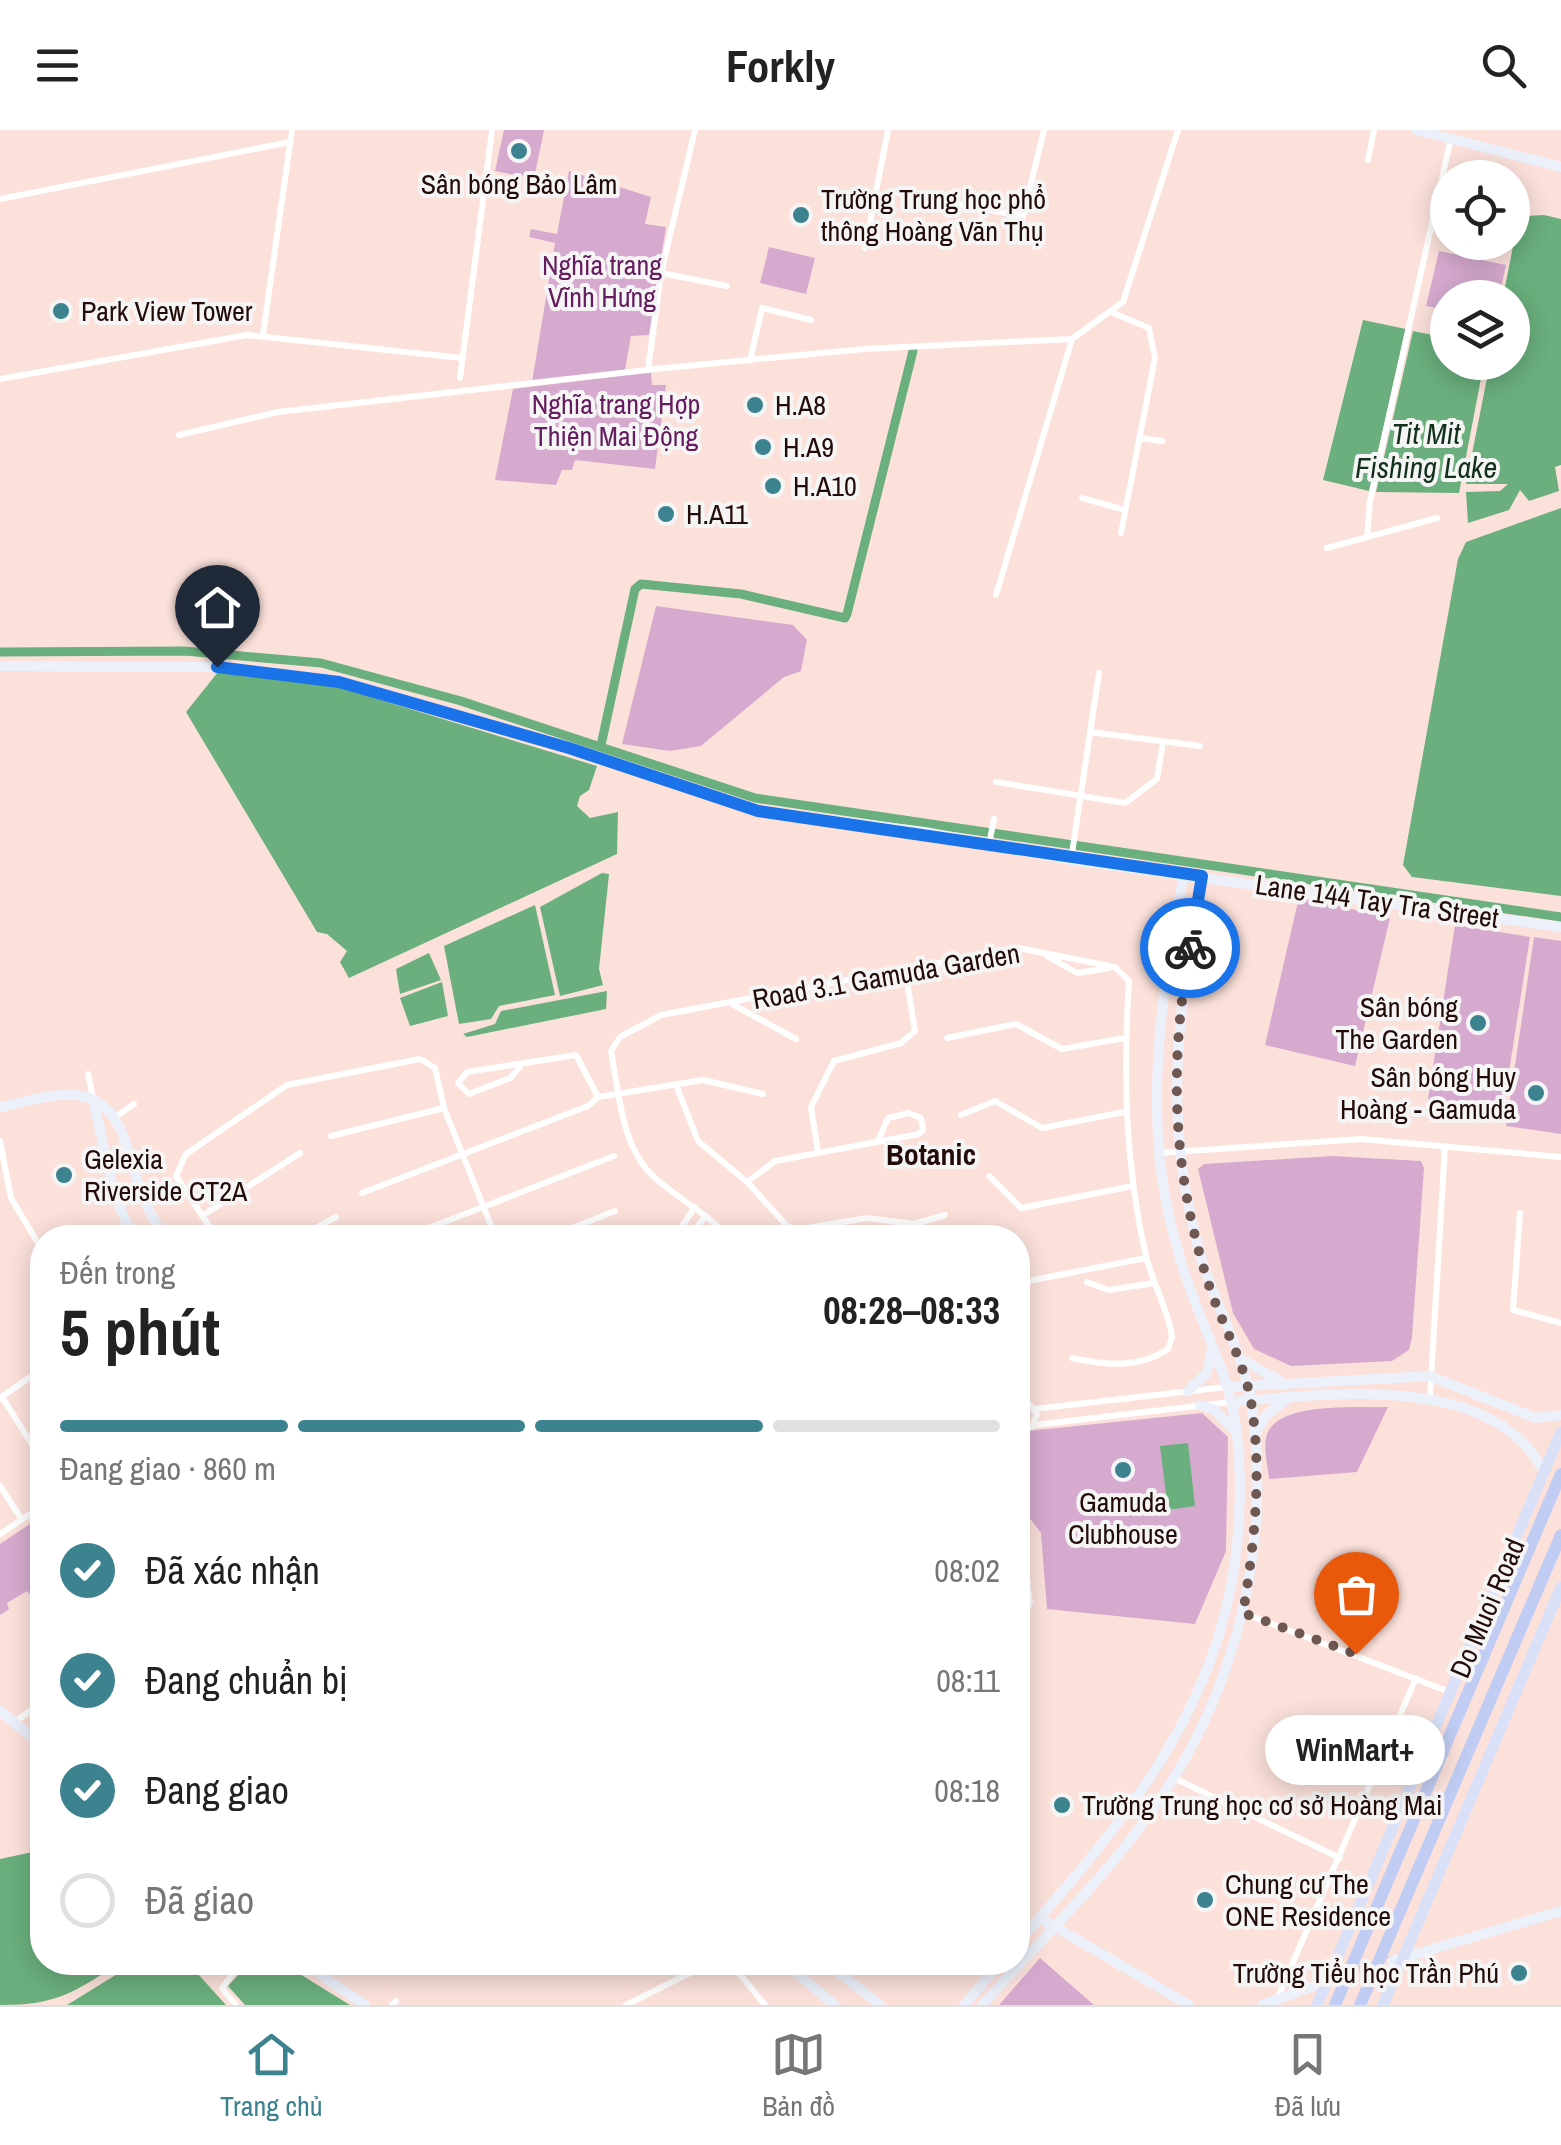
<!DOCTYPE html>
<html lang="vi">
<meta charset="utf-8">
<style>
body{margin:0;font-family:"Archivo Narrow",sans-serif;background:#f6f6f6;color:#222;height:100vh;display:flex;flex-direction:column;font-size:38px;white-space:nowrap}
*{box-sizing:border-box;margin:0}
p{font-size:32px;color:#767676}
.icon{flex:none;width:55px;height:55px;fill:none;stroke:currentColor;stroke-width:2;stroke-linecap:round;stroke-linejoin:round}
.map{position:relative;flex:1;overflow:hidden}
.sheet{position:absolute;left:30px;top:1095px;width:1000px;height:750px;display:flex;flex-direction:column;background:#fff;border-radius:40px;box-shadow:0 5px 25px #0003}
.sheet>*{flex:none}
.buttons{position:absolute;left:1430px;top:30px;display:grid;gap:20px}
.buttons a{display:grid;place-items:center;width:100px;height:100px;border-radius:50%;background:#fff;box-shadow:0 5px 25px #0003;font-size:50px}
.pin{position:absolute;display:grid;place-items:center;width:85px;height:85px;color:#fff;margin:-102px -42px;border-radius:50% 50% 50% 0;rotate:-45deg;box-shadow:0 0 10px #0007}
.pin .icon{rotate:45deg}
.courier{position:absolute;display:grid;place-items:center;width:100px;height:100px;margin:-50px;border:8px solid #1a73e8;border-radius:50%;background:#fff;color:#222;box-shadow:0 2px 12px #0007}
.bubble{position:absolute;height:70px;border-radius:35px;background:#fff;box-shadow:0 5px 25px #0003;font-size:32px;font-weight:700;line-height:70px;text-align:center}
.overview em{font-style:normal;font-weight:700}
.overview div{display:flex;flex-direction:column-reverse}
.overview{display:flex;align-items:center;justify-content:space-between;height:170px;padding:0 30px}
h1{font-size:65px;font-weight:700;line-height:75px}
.bar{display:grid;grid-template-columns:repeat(4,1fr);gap:15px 10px;align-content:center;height:120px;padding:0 30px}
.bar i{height:12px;border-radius:8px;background:#e0e0e0}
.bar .current{background:#3d828f}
.bar p{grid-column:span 4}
ol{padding:0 30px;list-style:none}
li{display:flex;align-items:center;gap:30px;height:110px}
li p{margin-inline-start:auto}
li .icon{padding:10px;border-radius:50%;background:#3d828f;color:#fff;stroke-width:4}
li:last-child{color:#767676}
li i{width:55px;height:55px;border:5px solid #e0e0e0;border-radius:50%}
header{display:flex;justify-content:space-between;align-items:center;height:130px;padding:0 30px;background:#fff;font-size:45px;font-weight:700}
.tab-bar{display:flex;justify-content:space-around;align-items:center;height:140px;border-top:2px solid #e0e0e0;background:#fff;font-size:28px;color:#767676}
.tab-bar a{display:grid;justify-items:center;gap:5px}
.tab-bar .current{color:#3d828f}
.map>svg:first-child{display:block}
.green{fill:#d6aacf}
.water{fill:#6aaf7d}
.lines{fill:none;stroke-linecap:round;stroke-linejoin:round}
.canal{stroke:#6aaf7d;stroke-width:9}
.secondary-tunnel{stroke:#dbc1bb;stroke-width:10;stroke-dasharray:10 5;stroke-linecap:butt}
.street{stroke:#fff;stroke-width:6}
.secondary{stroke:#ecf0fb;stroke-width:10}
.primary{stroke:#d9e0f8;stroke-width:11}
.highway{stroke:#c0ccf3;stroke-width:12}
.done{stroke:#6f5752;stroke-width:10;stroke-dasharray:0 18}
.route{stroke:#1a73e8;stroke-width:12}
.poi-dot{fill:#3d828f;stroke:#f5f5f5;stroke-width:4}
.labels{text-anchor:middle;stroke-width:8;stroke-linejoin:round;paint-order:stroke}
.poi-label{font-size:28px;fill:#230c08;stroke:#f5f5f5;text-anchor:start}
.park-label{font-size:28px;fill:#651d5f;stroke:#f5f5f5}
.street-label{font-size:28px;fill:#230c08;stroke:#f5f5f5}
.water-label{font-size:30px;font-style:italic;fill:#12301b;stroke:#f5f5f5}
.neighbourhood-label{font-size:30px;font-weight:bold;fill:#230c08;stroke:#f5f5f5}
</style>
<header><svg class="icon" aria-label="menu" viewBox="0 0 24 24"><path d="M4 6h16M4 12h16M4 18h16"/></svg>Forkly<svg class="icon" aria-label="search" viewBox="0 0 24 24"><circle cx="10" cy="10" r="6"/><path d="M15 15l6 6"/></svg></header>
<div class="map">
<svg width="1561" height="1875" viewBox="0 0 1561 1875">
<rect width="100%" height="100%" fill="#fce1db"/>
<!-- green -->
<g class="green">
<polygon points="504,0 544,0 534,49 495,41"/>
<polygon points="569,41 651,67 645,94 666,97 649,205 631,206 625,240 532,252 555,113 529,107 531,99 557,104"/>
<polygon points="769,117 815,128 806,164 760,153"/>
<polygon points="1439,121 1506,135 1499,167 1448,168 1447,180 1426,176"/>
<polygon points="651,242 652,255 666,255 655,339 575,330 572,340 562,340 556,355 495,350 513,259"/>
<polygon points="656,476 793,495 807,510 801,541 784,547 701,616 670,621 622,614"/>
<polygon points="1299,767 1390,788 1355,936 1265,915"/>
<polygon points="1455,795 1530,807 1501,993 1426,982"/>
<polygon points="1534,807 1561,811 1561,1004 1506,996"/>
<polygon points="1332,1026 1421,1031 1424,1038 1412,1207 1409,1220 1392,1231 1291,1236 1254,1219 1233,1183 1198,1039 1204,1034"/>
<path d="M1388 1277 1357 1342 1269 1349C1268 1336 1262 1314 1268 1302 1282 1272 1358 1278 1388 1277Z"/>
<polygon points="1202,1283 1228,1307 1226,1421 1195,1494 1047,1479 1041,1403 1018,1373 1018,1302"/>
<polygon points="33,1392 42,1406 42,1465 34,1469 27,1461 7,1473 9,1479 0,1485 0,1414"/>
<polygon points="1040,1828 1094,1875 999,1875"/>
</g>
<!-- water -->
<g class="water">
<polygon points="1544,85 1561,89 1561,335 1555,337 1559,361 1529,371 1520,360 1509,380 1468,393 1466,362 1500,361 1508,354 1466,354 1490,233 1512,232 1512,168 1503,167 1518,91 1526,86"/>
<polygon points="1363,190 1406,199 1369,361 1323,350"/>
<polygon points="1413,201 1447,208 1448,232 1484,233 1459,363 1376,362"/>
<polygon points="1561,378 1561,766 1412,747 1403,735 1458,429 1466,412"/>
<polygon points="218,542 331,555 597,636 589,660 580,666 577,676 590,688 618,682 617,724 349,848 340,832 347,821 327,804 317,802 186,582"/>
<polygon points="602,743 609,744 599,839 603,855 560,866 540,777"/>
<polygon points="535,775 555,865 499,876 491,889 459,894 444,816"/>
<polygon points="429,823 441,850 400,864 396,839"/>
<polygon points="442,852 448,886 410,896 400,868"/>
<polygon points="607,861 606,879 467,907 463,904 495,894 501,881"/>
<polygon points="1188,1313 1195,1376 1168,1380 1160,1316"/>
<path d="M42 1720V1832L120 1833C72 1863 58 1875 0 1875V1729Z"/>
<polygon points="250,1832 282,1833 350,1875 245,1875 228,1856"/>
<polygon points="135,1833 188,1833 226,1875 67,1875"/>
</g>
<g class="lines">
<!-- canal -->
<g class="canal">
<polyline points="0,522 184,521 321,533 461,571 755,668 1561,787"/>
<polyline points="601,615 635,459 641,454 741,464 845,488 847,484 913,221"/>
</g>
<!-- secondary-tunnel -->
<polyline class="secondary-tunnel" points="1345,1845 1392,1831"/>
<!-- street -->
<g class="street">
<polyline points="1368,30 1374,0"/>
<polyline points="0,69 290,12"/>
<polyline points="958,74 1023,86 1044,0"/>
<polyline points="865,118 888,0"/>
<polyline points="661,143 727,156"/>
<polyline points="1113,183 1149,198 1155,228 1121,403"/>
<polyline points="263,204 292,0"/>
<polyline points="750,231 762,178 811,190"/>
<polyline points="648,240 661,143 695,0"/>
<polyline points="460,248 492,0"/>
<polyline points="0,249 247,205 462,228"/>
<polyline points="179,305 278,282 665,238 864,219 1072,209"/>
<polyline points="1139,308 1162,311"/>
<polyline points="1082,368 1125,380"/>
<polyline points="1367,406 1370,371 1451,8"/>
<polyline points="1327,418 1437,388"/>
<polyline points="996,465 1072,209 1123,172 1178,0"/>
<polyline points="1090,602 1200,616"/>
<polyline points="996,652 1125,673 1157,649 1163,612"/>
<polyline points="989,714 994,689"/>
<polyline points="1071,730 1099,543"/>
<polyline points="1047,826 1077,843 1109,838"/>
<polyline points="732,874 796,909"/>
<polyline points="947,908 1016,894 1062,919 1125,908"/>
<polyline points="520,937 510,948 469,964 458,953 467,942 576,925 598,967"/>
<polyline points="88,944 93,968"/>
<polyline points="676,955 698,1011 747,1052 788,1097 801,1099 867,1088 914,1094 945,1085"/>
<polyline points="961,985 995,971 1042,998 1124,982"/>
<polyline points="115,987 134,974"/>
<polyline points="331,1006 444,978"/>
<polyline points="0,1011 11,1068 42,1120"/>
<polyline points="818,1023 811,977 834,931 901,913 915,901 905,839"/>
<polyline points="1159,1023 1361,1009 1561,1027"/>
<polyline points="989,1046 1021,1078 1133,1056"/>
<polyline points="747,1052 775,1031 919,1004 923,1000 921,988 909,983 888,988 878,1011"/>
<polyline points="362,1063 588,976 598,967 703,950 763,964"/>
<polyline points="1520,1083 1513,1180 1561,1193"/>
<polyline points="202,1086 300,1023"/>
<polyline points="217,1108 176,1046 186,1024 287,955 420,929 435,938 444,978 496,1108"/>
<polyline points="297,1108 336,1087"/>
<polyline points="403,1108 614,1026"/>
<polyline points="547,1108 615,1081"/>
<polyline points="674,1108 695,1077"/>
<polyline points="687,1108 706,1086"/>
<path d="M730 1108C707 1084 679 1069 655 1048 621 1018 619 962 611 921L620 907 661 885 1018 818 1115 837 1129 851C1123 945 1125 1035 1146 1126 1153 1154 1168 1179 1172 1207L1168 1219C1139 1239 1104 1235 1072 1228"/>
<polyline points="1087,1152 1109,1160 1154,1153"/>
<polyline points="1018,1153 1146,1128"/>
<polyline points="1430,1266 1445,1016"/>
<polyline points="2,1267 42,1330"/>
<polyline points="0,1268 42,1239"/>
<polyline points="1018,1275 1030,1275 1037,1284 1032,1297 1018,1298"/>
<polyline points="1034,1279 1226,1257"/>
<polyline points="1034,1295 1231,1272"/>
<polyline points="33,1315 42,1309"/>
<polyline points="0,1356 22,1390"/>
<polyline points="1018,1398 1030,1472 1018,1501"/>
<polyline points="0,1404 42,1376"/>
<polyline points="1018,1455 1028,1453"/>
<polyline points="1243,1483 1450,1562"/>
<polyline points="15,1592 42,1572"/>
<polyline points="1174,1648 1340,1728"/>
<polyline points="730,1832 765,1875"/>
<polyline points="1277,1869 1416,1548"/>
<polyline points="236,1875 222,1858 241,1832"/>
<polyline points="392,1875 396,1871"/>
<polyline points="626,1875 712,1832"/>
</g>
<!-- secondary -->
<g class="secondary">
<polyline points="1416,0 1561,37"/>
<polyline points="0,536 217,537 339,551 569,618 758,681 925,702 1071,730 1561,797"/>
<polyline points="93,969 114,1063 133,1108"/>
<path d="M0 977C20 973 42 966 63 965 117 961 125 1009 137 1050 143 1071 153 1090 165 1108"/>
<polyline points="1242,1230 1279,1250"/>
<polyline points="1228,1257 1430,1246 1536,1288 1561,1285"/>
<polyline points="1188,1261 1207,1243 1212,1218"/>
<path d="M1232 1272C1325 1264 1493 1241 1544 1342"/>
<polyline points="1200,1275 1215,1280 1234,1300"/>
<polyline points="1255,1305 1266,1285 1286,1270"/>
<polyline points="0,1581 42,1615"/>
<polyline points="1040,1788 1189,1875"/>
<path d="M1018 1813C1131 1683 1230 1569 1239 1387 1241 1348 1240 1306 1230 1267 1221 1231 1203 1196 1191 1161 1175 1117 1163 1067 1159 1021 1151 925 1167 836 1184 743"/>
<polyline points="1392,1831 1561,1781"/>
<polyline points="302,1832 365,1875"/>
<polyline points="783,1832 835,1875"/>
<polyline points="826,1832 880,1875"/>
<polyline points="964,1875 1001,1832"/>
<path d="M982 1875C1047 1803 1122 1732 1173 1649 1241 1540 1270 1405 1252 1278 1245 1223 1213 1173 1199 1120 1162 987 1178 879 1202 746"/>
<polyline points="1262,1875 1338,1847"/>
</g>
<!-- primary -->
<g class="primary">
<polyline points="1317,1875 1561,1302"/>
<polyline points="1383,1875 1561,1457"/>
</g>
<!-- highway -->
<g class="highway">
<polyline points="1335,1875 1561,1344"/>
<polyline points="1360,1875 1561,1405"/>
</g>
</g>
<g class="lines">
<!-- done -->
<path class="done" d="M1190 818C1169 931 1172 1038 1207 1149 1220 1192 1246 1233 1252 1278 1262 1346 1254 1416 1243 1483L1356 1524"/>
<!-- route -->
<polyline class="route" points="217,537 339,552 569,618 758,681 1202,746 1190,818"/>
</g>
<!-- markers -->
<g class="poi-dot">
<circle cx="519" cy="21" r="10"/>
<circle cx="801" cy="85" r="10"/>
<circle cx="61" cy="181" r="10"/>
<circle cx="755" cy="275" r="10"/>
<circle cx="763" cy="317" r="10"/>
<circle cx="773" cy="356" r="10"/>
<circle cx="666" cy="384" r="10"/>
<circle cx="1478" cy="893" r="10"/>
<circle cx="1536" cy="963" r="10"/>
<circle cx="64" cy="1045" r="10"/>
<circle cx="1123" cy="1340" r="10"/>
<circle cx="1062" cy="1675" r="10"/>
<circle cx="1205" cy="1770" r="10"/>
<circle cx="1519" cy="1843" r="10"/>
</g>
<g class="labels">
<!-- poi labels -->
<g class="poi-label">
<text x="519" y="64" text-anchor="middle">Sân bóng Bảo Lâm</text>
<text x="821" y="79">Trường Trung học phổ<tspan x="821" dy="32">thông Hoàng Văn Thụ</tspan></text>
<text x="81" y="191">Park View Tower</text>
<text x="775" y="285">H.A8</text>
<text x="783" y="327">H.A9</text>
<text x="793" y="366">H.A10</text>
<text x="686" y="394">H.A11</text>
<text x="1458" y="887" text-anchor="end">Sân bóng<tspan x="1458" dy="32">The Garden</tspan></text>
<text x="1516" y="957" text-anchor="end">Sân bóng Huy<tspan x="1516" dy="32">Hoàng - Gamuda</tspan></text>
<text x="84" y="1039">Gelexia<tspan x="84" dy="32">Riverside CT2A</tspan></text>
<text x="1123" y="1382" text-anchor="middle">Gamuda<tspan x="1123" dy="32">Clubhouse</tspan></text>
<text x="1082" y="1685">Trường Trung học cơ sở Hoàng Mai</text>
<text x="1225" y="1764">Chung cư The<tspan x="1225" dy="32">ONE Residence</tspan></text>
<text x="1499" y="1853" text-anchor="end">Trường Tiểu học Trần Phú</text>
</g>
<!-- park labels -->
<g class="park-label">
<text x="602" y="145">Nghĩa trang<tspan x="602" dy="32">Vĩnh Hưng</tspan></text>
<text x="616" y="284">Nghĩa trang Hợp<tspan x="616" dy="32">Thiện Mai Động</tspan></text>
</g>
<!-- street labels -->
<g class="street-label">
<text transform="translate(1377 771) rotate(8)" y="10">Lane 144 Tay Tra Street</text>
<text transform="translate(886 846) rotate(-10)" y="10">Road 3.1 Gamuda Garden</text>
<text transform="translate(1487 1478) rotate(-67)" y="10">Do Muoi Road</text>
</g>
<!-- water labels -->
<g class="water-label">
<text x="1426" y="314">Tit Mit<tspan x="1426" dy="34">Fishing Lake</tspan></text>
</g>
<!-- neighbourhood labels -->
<g class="neighbourhood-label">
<text x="931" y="1035">Botanic</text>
</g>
</g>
</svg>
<div class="buttons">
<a><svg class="icon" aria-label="locate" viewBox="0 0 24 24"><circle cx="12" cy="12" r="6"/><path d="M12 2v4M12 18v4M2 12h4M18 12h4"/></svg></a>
<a><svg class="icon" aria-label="layers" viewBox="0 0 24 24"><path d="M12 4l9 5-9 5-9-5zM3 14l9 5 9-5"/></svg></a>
</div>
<div class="pin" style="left:1356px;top:1524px;background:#ea580c"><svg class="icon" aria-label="bag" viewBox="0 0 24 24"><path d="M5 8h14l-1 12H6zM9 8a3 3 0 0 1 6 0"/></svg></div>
<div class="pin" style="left:217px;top:537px;background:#1f2937"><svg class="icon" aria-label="home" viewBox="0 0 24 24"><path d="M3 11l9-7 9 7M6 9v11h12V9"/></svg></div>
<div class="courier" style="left:1190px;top:818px"><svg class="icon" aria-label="bike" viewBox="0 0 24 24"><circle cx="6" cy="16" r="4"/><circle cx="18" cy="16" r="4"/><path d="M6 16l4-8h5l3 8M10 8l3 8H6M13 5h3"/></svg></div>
<div class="bubble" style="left:1265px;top:1585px;width:180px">WinMart+</div>
<section class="sheet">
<div class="overview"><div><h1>5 phút</h1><p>Đến trong</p></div><em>08:28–08:33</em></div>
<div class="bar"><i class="current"></i><i class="current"></i><i class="current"></i><i></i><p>Đang giao · 860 m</p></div>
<ol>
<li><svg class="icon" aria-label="check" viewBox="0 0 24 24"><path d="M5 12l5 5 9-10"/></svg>Đã xác nhận<p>08:02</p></li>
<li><svg class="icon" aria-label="check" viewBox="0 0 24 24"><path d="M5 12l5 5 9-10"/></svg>Đang chuẩn bị<p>08:11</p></li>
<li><svg class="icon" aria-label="check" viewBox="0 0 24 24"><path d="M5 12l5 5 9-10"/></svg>Đang giao<p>08:18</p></li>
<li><i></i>Đã giao</li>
</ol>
</section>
</div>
<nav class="tab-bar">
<a class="current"><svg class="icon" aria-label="home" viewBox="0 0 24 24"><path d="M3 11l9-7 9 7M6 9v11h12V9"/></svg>Trang chủ</a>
<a><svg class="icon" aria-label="map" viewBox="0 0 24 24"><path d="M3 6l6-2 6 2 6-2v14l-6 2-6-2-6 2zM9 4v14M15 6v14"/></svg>Bản đồ</a>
<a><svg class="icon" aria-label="saved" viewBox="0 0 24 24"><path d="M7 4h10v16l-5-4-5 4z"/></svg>Đã lưu</a>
</nav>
